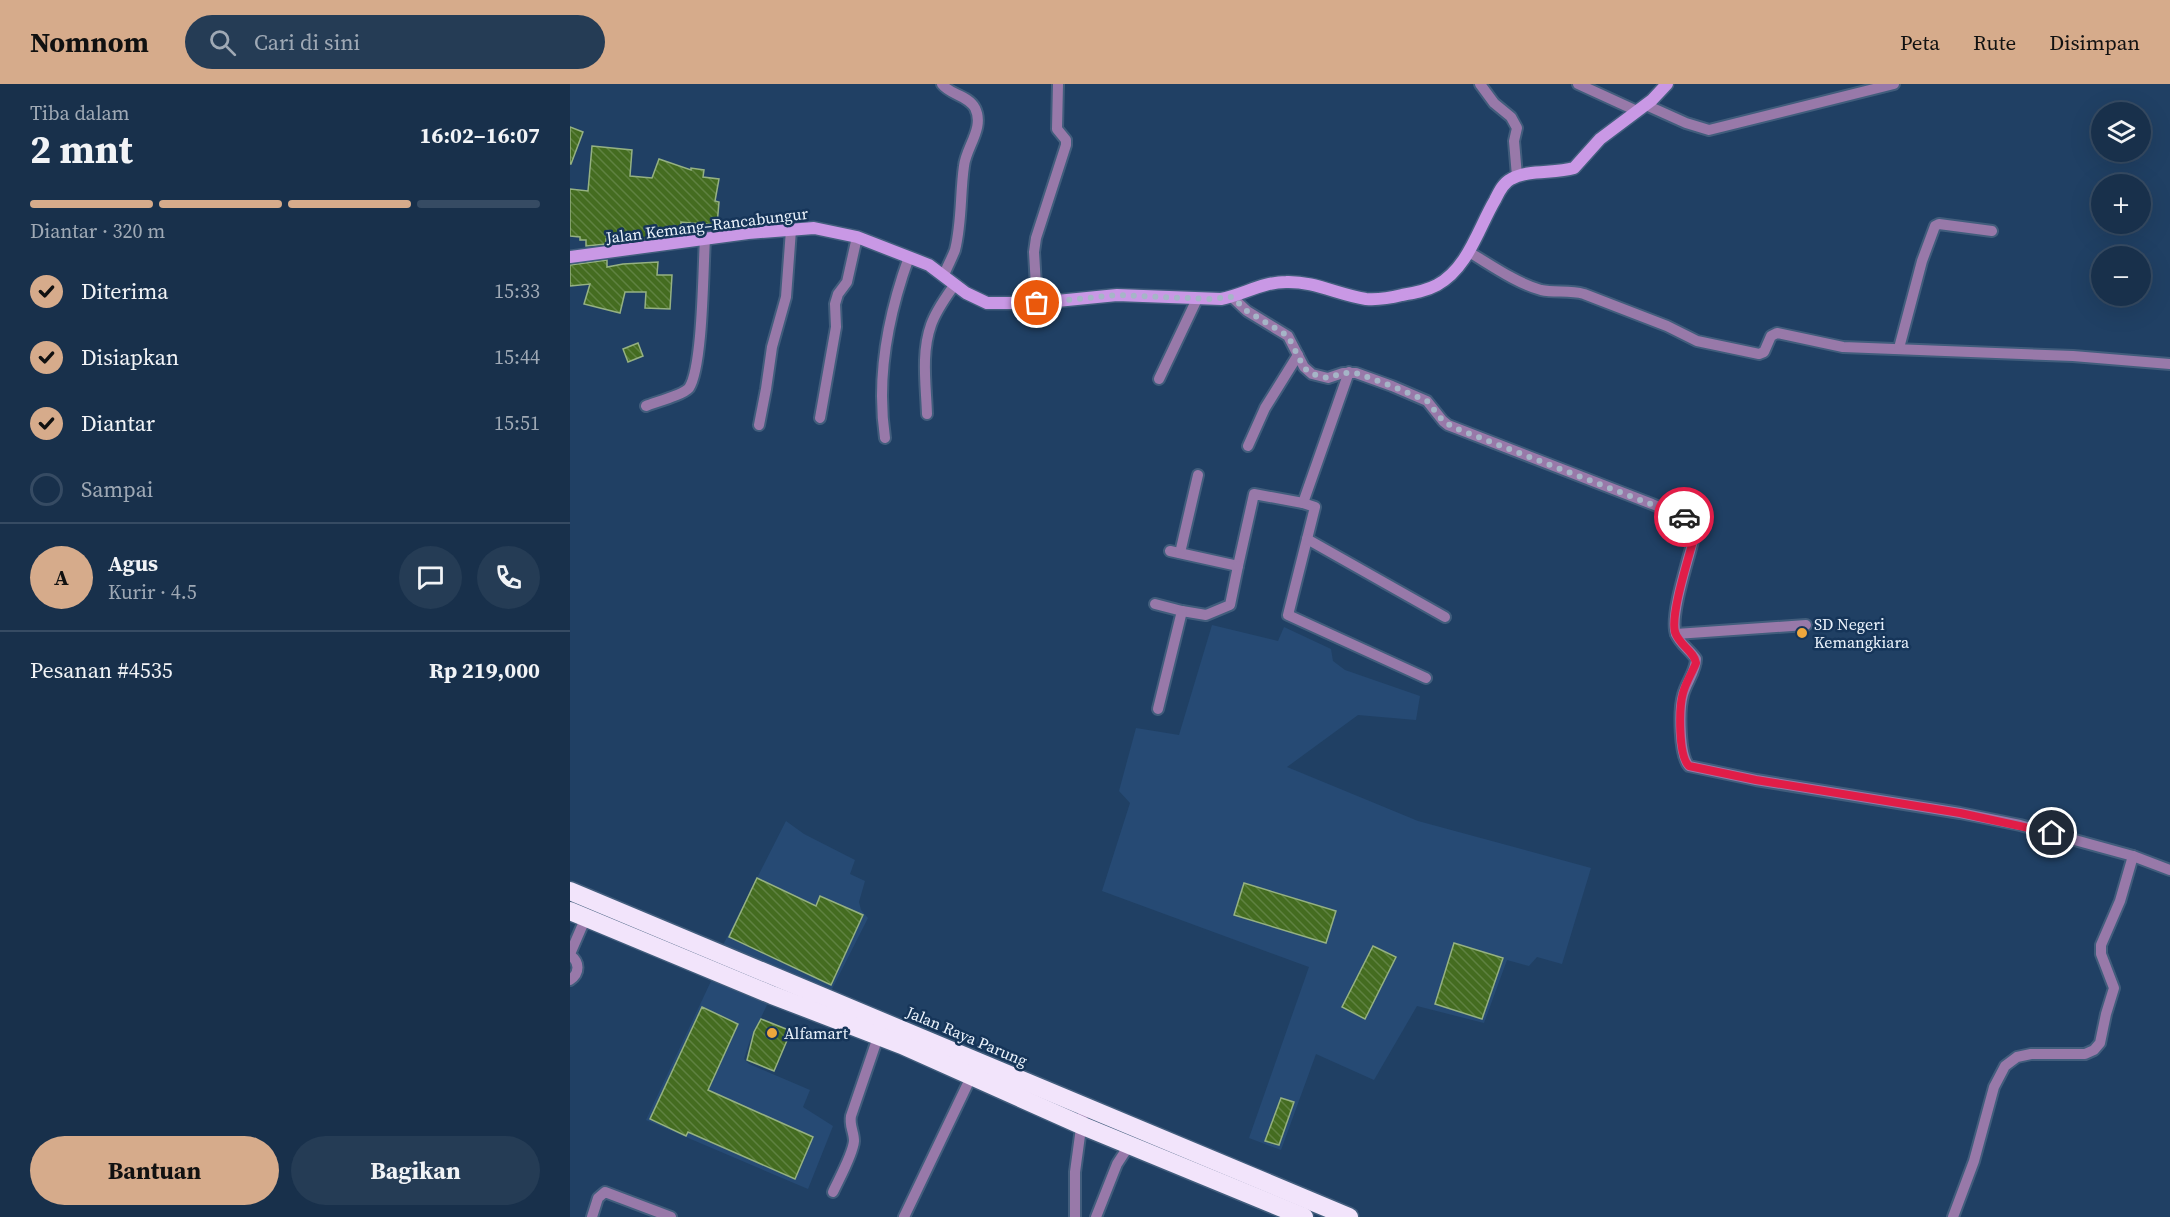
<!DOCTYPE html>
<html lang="id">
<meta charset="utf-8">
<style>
body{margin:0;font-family:"Source Serif 4",serif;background:#253c55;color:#f1f3f6;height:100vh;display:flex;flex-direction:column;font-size:22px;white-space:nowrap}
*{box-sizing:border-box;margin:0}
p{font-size:20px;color:#9fa9b5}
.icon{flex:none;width:33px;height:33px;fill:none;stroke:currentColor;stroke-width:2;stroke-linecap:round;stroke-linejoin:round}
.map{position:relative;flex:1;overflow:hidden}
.sheet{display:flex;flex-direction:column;background:#18304b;width:570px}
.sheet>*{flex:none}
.tools{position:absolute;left:1521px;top:18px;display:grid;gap:12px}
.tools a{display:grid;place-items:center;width:60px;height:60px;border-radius:50%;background:#18304b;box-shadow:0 6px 24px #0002,0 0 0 2px #364b63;font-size:30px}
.pin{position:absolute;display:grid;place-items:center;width:51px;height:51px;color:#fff;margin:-26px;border:3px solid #fff;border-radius:50%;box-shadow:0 2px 6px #0007}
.courier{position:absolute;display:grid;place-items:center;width:60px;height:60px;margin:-30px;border:4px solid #e11d48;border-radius:50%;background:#fff;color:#222;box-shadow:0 2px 8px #0007}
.head em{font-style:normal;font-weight:700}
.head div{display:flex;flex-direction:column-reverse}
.head{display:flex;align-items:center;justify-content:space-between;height:102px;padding:0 30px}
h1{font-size:39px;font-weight:700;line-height:45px}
.bar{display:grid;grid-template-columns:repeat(4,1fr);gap:9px 6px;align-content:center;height:72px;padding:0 30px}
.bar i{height:8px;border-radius:4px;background:#364b63}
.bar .on{background:#d6ab8b}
.bar p{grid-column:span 4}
.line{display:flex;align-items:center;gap:15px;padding:0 30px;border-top:2px solid #364b63}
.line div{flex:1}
.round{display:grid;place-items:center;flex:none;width:63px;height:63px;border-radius:32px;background:#253c55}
ol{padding:0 30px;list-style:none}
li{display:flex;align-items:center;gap:18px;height:66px}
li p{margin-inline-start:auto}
li .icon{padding:6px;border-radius:50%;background:#d6ab8b;color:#111;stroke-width:4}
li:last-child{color:#9fa9b5}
li i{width:33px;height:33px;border:3px solid #364b63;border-radius:50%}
.cta{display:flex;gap:12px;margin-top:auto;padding:12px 30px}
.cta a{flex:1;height:69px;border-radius:36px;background:#d6ab8b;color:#111;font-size:24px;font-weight:700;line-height:69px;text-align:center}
.cta a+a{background:#253c55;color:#f1f3f6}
header{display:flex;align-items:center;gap:36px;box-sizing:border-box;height:84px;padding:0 30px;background:#d6ab8b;color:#111}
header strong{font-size:28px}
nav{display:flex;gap:33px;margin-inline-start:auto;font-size:21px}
.search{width:420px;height:54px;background:#253c55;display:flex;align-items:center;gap:15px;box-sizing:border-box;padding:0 21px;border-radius:33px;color:#9fa9b5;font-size:22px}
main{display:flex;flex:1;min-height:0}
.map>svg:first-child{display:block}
.built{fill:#264a74}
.building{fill:url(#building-back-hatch);stroke:#95b182;stroke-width:1.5}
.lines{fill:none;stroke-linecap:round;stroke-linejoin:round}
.street-casing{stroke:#415d7c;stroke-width:14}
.secondary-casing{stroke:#415d7c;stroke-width:15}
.highway-casing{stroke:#415d7c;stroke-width:21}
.street{stroke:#9879a9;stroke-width:10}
.secondary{stroke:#c998e5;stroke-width:12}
.highway{stroke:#f2e4fb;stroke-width:18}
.done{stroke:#a5b5c7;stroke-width:6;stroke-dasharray:0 10.8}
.route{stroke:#e11d48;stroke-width:8}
.poi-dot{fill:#eea73d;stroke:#163559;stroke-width:2}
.labels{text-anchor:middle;stroke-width:5;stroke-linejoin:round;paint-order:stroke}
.street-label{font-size:16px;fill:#ecf4fd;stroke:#163559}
.poi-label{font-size:16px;fill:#ecf4fd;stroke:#163559;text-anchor:start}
</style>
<header>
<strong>Nomnom</strong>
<div class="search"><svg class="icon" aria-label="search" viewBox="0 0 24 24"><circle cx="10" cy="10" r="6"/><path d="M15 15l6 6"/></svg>Cari di sini</div>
<nav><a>Peta</a><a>Rute</a><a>Disimpan</a></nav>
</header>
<main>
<section class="sheet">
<div class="head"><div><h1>2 mnt</h1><p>Tiba dalam</p></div><em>16:02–16:07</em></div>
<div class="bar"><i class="on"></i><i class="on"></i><i class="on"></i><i></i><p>Diantar · 320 m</p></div>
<ol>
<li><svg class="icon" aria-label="check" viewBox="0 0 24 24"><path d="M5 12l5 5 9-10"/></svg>Diterima<p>15:33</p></li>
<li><svg class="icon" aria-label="check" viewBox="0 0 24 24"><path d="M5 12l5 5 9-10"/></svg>Disiapkan<p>15:44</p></li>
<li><svg class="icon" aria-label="check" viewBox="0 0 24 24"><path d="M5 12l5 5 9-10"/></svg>Diantar<p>15:51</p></li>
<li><i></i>Sampai</li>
</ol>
<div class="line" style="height:108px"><b class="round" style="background:#d6ab8b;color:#111">A</b><div><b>Agus</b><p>Kurir · 4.5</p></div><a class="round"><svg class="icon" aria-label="chat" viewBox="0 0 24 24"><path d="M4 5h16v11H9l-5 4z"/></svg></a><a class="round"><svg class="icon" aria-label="phone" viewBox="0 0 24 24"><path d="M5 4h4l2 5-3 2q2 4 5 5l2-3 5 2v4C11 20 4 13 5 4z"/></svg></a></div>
<div class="line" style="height:78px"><div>Pesanan #4535</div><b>Rp 219,000</b></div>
<div class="cta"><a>Bantuan</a><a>Bagikan</a></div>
</section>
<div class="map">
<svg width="1600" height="1133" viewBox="0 0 1600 1133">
<defs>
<pattern id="building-back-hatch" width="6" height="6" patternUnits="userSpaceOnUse" patternTransform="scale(1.5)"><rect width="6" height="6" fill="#446c20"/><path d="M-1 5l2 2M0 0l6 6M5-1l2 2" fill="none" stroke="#5f8241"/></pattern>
</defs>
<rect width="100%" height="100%" fill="#204064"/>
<!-- built -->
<g class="built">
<polygon points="642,541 708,557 714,543 761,565 763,577 775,586 850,612 846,636 788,631 717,683 848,737 1021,784 992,880 967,873 959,882 937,876 914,939 847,922 804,996 746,970 711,1066 679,1054 739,883 532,807 560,719 549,707 566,644 609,651"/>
<polygon points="216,737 234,750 285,776 280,790 295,797 289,818 291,826 298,834 260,909 151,865"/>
<polygon points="142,895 198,919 180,956 174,975 179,980 240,1006 233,1023 263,1042 238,1105 76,1036"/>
</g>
<!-- building -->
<g class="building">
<polygon points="0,43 13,48 1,80 0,80"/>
<polygon points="22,62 62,66 60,92 82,94 89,75 121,86 121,84 134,86 133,93 149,95 145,117 149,118 147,141 111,138 111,143 106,143 106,150 77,152 75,155 36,155 36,160 16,162 16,156 10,156 10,153 0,152 0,105 18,107"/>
<polygon points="37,176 37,183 53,180 88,178 87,191 102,191 100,225 75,224 76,208 55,208 50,229 14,220 20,200 0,202 0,181"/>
<polygon points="68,259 73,272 58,278 53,265"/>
<polygon points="187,794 246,822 250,812 293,831 261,901 159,853"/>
<polygon points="674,799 766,827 756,859 664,831"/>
<polygon points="884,859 933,874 912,935 865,920"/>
<polygon points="803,862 826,873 795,935 772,923"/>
<polygon points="132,923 168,940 138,1006 243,1053 225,1095 118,1048 116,1052 80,1035"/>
<polygon points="191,935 221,947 204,987 177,976 184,948"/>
<polygon points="711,1014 724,1018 709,1061 695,1057"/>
</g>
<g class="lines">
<defs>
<g id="street">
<path d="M372 0C380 11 398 11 405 24 415 44 396 63 394 82 390 110 392 138 385 166 382 174 377 183 374 191"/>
<polyline points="910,0 924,19 941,33 947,44 944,57 947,92"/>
<polyline points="1008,0 1067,27"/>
<polyline points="1076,21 1116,39 1139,46 1324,0"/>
<path d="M899 168C921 181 946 199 971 206 985 209 999 206 1014 210L1097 242 1127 257 1189 270 1194 268 1201 252 1207 249 1273 263 1503 272 1600 280"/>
<path d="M662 213 677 227 718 252 734 283 742 290 758 294 773 289H786L822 302 857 317 873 337 878 341 1082 420 1122 437 1125 441V449C1120 471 1099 532 1106 550 1110 560 1120 566 1126 575 1126 587 1116 599 1113 611 1109 625 1109 671 1119 682L1186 696 1390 729 1450 741 1563 772 1600 786"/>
<polyline points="467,219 464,168 466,154 496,61 496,56 487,45 488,0"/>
<polyline points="1329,264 1352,177 1365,142 1369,140 1422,147"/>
<polyline points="589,295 627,215"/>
<path d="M76 322C86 318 113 311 119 304 133 283 133 184 135 155"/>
<path d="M357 330C356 301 351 269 361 241 366 226 376 213 385 200"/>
<polyline points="250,334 266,243 265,220 268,210 277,198 287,153"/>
<polyline points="189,341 196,305 202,263 216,213 221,146"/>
<path d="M315 354C306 293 318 231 339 173"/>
<polyline points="678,362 695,324 728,271"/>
<polyline points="733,419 745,423 718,531 856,594"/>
<polyline points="737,455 875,533"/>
<polyline points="600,467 668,482 684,410 733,419 779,288"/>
<polyline points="610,469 628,391"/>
<polyline points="585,520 612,527 636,531 660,521 668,482"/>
<polyline points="1106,550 1236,541"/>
<polyline points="588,625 612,527"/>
<polyline points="0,870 16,833"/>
<path d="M0 871C10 878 10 889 0 896"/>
<path d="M263 1108C269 1095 283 1070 284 1057 284 1048 279 1041 281 1032L308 953"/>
<polyline points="22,1133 28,1114 35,1108 101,1133"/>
<polyline points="334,1133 401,993"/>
<polyline points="505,1133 505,1088 514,1022"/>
<polyline points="526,1133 547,1080 560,1060"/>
<polyline points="1383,1133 1404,1077 1424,1003 1435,982 1447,973 1461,970 1515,970 1524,966 1530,959 1536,930 1544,904 1531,870 1531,861 1550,817 1563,772"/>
</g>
<path id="secondary" d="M0 173 178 149 244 144 287 153 359 181 396 209 417 219H467L547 211 651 215C673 211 692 198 716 198 744 197 769 211 796 215 809 216 820 214 832 211 844 209 856 207 867 201 898 184 908 145 925 116 929 108 933 99 941 95 959 85 984 90 1004 84L1030 55 1082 16 1097 0"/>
<g id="highway">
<polyline points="0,807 779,1133"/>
<polyline points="0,827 202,911 332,961 513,1042 734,1133"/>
</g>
</defs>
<!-- street casing -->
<use href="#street" class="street-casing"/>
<!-- secondary casing -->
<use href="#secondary" class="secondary-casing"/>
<!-- highway casing -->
<use href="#highway" class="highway-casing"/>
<!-- street -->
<use href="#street" class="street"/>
<!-- secondary -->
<use href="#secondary" class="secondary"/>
<!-- highway -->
<use href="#highway" class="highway"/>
</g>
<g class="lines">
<!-- done -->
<polyline class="done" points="467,219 547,211 638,215 662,213 677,227 718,252 734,284 742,290 758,294 773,289 786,289 822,302 857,317 873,337 885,344 1114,433"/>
<!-- route -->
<path class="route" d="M1114 433 1125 441V450C1120 470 1100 530 1105 548 1109 561 1124 567 1126 579 1122 589 1116 598 1113 609 1109 623 1108 672 1119 682L1186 696 1390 729 1482 749"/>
</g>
<!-- markers -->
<g class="poi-dot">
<circle cx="1232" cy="549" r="6"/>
<circle cx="202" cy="949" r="6"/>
</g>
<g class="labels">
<!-- street labels -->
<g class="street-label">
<text transform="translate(137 141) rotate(-7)" y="6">Jalan Kemang–Rancabungur</text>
<text transform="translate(397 952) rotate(23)" y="6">Jalan Raya Parung</text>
</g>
<!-- poi labels -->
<g class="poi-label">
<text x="1244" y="546">SD Negeri<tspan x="1244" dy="18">Kemangkiara</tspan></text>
<text x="214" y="955">Alfamart</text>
</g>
</g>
</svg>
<div class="tools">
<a><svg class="icon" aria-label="layers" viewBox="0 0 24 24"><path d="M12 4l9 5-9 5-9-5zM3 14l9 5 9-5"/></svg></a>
<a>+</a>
<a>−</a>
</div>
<div class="pin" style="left:467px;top:219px;background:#ea580c"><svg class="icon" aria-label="bag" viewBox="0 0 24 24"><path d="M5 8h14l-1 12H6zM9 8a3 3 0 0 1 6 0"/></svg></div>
<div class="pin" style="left:1482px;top:749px;background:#1f2937"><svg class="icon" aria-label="home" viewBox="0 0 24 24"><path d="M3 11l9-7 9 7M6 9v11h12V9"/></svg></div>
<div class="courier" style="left:1114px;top:433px"><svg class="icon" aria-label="car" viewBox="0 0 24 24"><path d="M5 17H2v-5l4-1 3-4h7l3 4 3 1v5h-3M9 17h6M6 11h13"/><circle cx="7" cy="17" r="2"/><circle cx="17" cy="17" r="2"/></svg></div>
</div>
</main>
